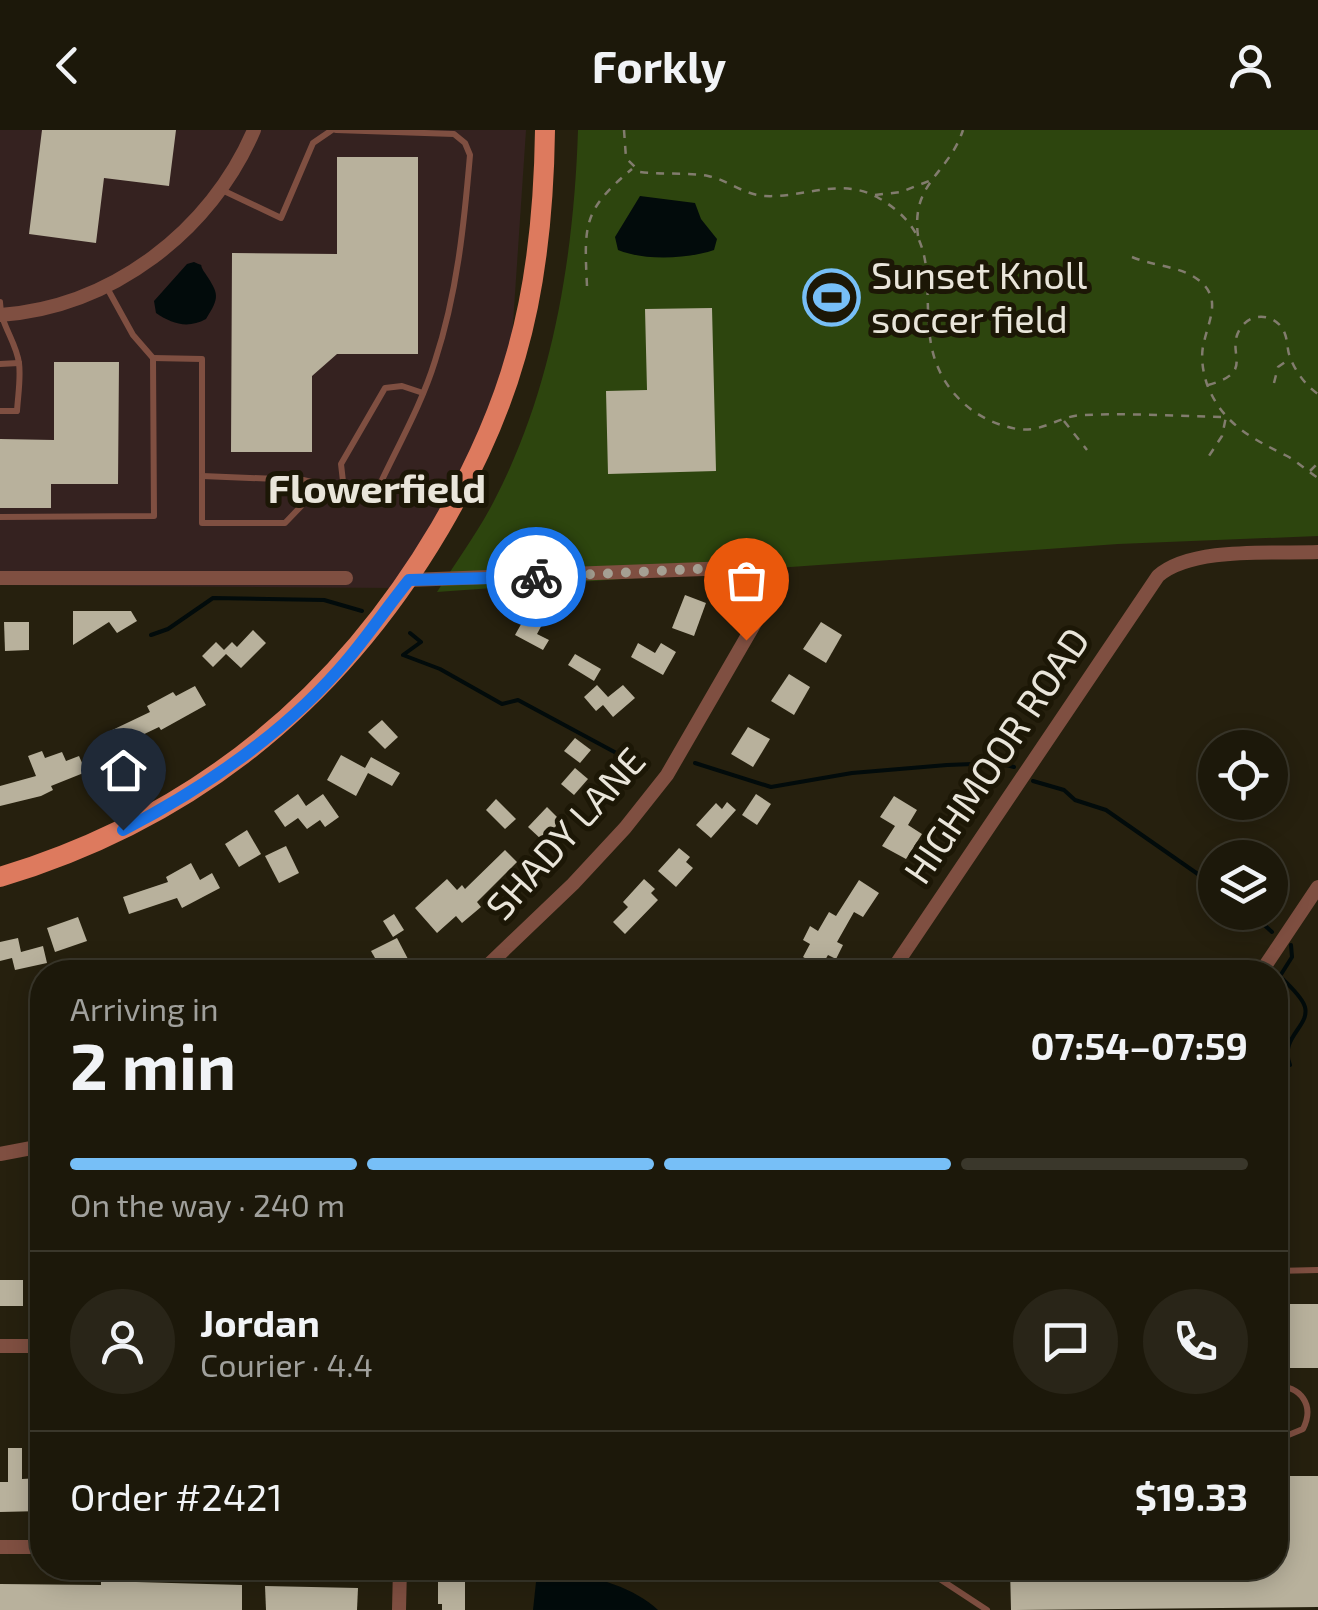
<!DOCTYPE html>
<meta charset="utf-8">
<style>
body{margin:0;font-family:"Exo 2",sans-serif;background:#292518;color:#f1f3f6;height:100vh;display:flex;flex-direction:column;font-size:38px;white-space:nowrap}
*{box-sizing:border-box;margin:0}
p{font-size:32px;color:#a0a09c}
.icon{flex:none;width:55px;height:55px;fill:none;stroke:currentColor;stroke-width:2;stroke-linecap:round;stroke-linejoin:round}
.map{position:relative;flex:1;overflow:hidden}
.details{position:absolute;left:30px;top:830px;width:1258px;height:620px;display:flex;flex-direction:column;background:#1c180a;border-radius:40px;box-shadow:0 5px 25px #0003,0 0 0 2px #3a372b}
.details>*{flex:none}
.tools{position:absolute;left:1198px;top:600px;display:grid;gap:20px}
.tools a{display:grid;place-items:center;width:90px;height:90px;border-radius:50%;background:#1c180a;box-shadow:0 5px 25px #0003,0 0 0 2px #3a372b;font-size:50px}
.pin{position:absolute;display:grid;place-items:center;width:85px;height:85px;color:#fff;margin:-102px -42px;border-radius:50% 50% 50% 0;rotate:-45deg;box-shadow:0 0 10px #0007}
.pin .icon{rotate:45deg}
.courier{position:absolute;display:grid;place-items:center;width:100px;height:100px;margin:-50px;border:8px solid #1a73e8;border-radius:50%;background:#fff;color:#222;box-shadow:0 2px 12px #0007}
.head em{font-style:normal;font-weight:700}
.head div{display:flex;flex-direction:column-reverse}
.head{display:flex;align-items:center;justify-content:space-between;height:170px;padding:0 40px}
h1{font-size:65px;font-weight:700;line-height:75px}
.bar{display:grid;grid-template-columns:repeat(4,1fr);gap:15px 10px;align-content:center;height:120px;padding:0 40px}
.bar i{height:12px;border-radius:8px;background:#3a372b}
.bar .on{background:#77bff7}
.bar p{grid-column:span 4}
.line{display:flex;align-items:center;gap:25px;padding:0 40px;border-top:2px solid #3a372b}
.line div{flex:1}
.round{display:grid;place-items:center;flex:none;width:105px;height:105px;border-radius:52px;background:#292518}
header{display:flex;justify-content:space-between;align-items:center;height:130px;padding:0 40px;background:#1c180a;font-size:45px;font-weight:700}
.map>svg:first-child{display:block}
.commercial{fill:#352220}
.green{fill:#2d450e}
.water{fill:#020b0b}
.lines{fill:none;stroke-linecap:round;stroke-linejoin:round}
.stream{stroke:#020b0b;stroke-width:4}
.building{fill:#b8b19c}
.path{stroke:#827c6e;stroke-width:2.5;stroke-dasharray:8 8;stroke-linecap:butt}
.lane{stroke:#7f4f41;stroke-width:6}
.street{stroke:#7f4f41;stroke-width:14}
.primary{stroke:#dd7a5e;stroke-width:20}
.done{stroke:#a5a093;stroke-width:10;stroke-dasharray:0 18}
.route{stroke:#1a73e8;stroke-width:12}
.labels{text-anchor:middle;stroke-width:10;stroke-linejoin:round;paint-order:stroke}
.poi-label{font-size:38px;fill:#e9e5da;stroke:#1c1706;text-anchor:start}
.street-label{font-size:38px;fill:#e9e5da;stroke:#1c1706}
.neighbourhood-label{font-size:40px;font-weight:bold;fill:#e9e5da;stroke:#1c1706}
</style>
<header><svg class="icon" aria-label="back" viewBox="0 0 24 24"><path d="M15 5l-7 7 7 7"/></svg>Forkly<svg class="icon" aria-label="person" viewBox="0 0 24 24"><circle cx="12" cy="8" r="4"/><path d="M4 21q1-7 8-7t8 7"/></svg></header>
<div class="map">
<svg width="1318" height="1480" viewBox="0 0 1318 1480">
<rect width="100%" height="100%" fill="#26200e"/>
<!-- commercial -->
<polygon class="commercial" points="0,0 526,0 512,208 484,291 448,368 393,458 0,455"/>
<!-- green -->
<path class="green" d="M578 0H1318V406L1118 414 437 462C456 432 478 402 494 371 553 258 574 125 578 0Z"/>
<!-- water -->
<g class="water">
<path d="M640 66 695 73 701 89 717 109 714 120C687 129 645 131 618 120L615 107Z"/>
<path d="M194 132C207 138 197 131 205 143 219 164 220 167 206 189 188 199 172 194 156 183L154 171 187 134Z"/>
<path d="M564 1444C595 1446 635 1458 658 1480H533L536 1452Z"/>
</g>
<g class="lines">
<!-- stream -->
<g class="stream">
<polyline points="410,503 421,512 403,525 440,539 502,574 518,570 646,639"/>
<polyline points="151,505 168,499 213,468 324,470 362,481"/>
<polyline points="695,633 771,657 852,643 947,635 999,633 1014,637"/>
<polyline points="1033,651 1064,660 1075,670 1106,680 1215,756"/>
<polyline points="1250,782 1272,802"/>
<path d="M1290 935C1279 907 1310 897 1305 877 1302 866 1287 854 1280 846L1292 827 1291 815"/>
</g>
</g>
<!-- building -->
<g class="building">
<polygon points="42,0 176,0 169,56 104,48 96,113 29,104"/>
<polygon points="337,27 418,27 418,224 337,224 312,246 312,322 231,322 232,123 337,124"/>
<polygon points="712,178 716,341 608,344 606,261 647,260 645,179"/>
<polygon points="54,232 119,232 118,354 51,354 51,378 0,378 0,309 54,310"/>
<polygon points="685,465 706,473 694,506 672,498"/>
<polygon points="529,480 545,489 537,504 549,510 543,520 515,505"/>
<polygon points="73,481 131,481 137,491 117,503 109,492 73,515"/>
<polygon points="4,492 29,492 29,520 5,521"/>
<polygon points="821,492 842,505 826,533 803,519"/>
<polygon points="253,500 266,513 241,538 226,524 213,537 202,526 216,512 224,520 232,512 237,517"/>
<polygon points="638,513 655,523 661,513 676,522 663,545 631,527"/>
<polygon points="575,524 601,539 594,551 568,535"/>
<polygon points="789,544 810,557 794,585 771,571"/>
<polygon points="597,555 608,567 623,555 635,568 613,587 603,575 596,581 584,567"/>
<polygon points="195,556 206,575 161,600 159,597 138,607 142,614 117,626 106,603 150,582 147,576 173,562 176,566"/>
<polygon points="382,590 398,607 385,619 368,602"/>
<polygon points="748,597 770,609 753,637 731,624"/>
<polygon points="575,608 591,620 580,633 564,621"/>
<polygon points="42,621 45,628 62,622 66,631 79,626 86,642 51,656 53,660 41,666 0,676 0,656 36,646 28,626"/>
<polygon points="341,625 365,638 371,627 400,643 392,656 368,643 356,666 327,650"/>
<polygon points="575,638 588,649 574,665 561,654"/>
<polygon points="298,664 306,676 323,664 339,687 325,697 320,690 307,699 298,688 285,697 274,681"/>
<polygon points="756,664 771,674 757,695 742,685"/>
<polygon points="894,666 917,680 908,695 922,704 906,729 882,716 895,696 880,687"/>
<polygon points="496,669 516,689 505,699 486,680"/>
<polygon points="727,672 736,680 711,708 696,695 716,673 722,679"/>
<polygon points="547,677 561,691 542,710 528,697"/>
<polygon points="247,700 261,724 239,737 225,714"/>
<polygon points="286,716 299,743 279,753 265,726"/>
<polygon points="679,718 690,727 686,732 693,738 676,757 658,741"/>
<polygon points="505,720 517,732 477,772 481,777 462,793 456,786 437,803 415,778 447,749 457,760 462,755 465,759"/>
<polygon points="191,733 200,750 212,743 220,758 182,778 177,768 129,784 123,767 168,752 166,747"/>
<polygon points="644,749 655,759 651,763 658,770 625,804 613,792 628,777 623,772"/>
<polygon points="859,750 879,763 863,787 854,782 837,812 843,815 836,829 828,825 821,837 803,827 810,814 803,810 810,796 818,801 829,782 836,786"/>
<polygon points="394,784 404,800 393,807 383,791"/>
<polygon points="78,787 87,811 55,822 47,798"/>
<polygon points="18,808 21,822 43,816 47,833 15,840 12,828 0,831 0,812"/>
<polygon points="397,808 409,831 383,842 371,821"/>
<rect x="0" y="1150" width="23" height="26"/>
<rect x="1275" y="1174" width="43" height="64"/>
<polygon points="8,1318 22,1318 22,1349 42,1348 42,1381 0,1382 0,1352 8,1352"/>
<polygon points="1275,1346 1318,1346 1318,1477 1011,1480 1010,1438 1275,1438"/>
<polygon points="438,1442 465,1442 465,1480 442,1480 442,1474 438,1474"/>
<polygon points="101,1451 242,1455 242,1480 0,1480 0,1454 101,1455"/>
<polygon points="265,1456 358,1458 357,1480 266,1480"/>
</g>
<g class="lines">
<!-- path -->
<g class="path">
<path d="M624 0 626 28 640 42C663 45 686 42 708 46 728 50 744 65 765 66 803 68 840 47 877 67 944 105 921 155 931 214 939 259 973 291 1017 299 1042 303 1059 286 1082 285 1130 283 1179 286 1226 287L1222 306 1207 329"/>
<polyline points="875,65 901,62 929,51"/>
<path d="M918 106C911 52 948 45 963 0"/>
<path d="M1132 127C1151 135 1173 136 1191 145 1224 164 1210 186 1204 212 1200 226 1203 244 1208 257 1224 295 1253 309 1287 326 1298 332 1307 341 1318 348"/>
<path d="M587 156C584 94 583 80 632 39"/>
<polyline points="1274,253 1278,237 1288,230"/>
<path d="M1208 255C1259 241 1222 222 1242 196 1255 180 1279 186 1285 204 1288 212 1287 220 1290 227 1295 241 1306 256 1318 264"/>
<polyline points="1064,291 1087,320"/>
<polyline points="1310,341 1318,333"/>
</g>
<!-- lane -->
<g class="lane">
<polyline points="222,60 281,88 313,13 332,0"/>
<path d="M0 172C0 194 16 211 19 233 21 248 18 265 17 281H0"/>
<path d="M153 228 202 229V393H285L308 369 381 352C400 312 422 273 435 231 457 164 464 95 470 25L465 13 454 4 336 0"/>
<polyline points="0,234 19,233"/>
<polyline points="202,346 303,350 316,353 323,365"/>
<polyline points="344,360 341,334 385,258 402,256 423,263"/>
<polyline points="0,387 154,386 153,228 133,205 106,156"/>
<polyline points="1275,1141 1318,1140"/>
<path d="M1275 1256C1301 1256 1315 1275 1303 1299L1286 1306H1275"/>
<polyline points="923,1438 987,1480"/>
</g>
<!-- street -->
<g class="street">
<path d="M0 185C112 177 211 101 254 0"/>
<polyline points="0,448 346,448"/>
<polyline points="409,450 758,437 782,446 667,645 625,698 573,754 481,842"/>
<path d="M891 842 1158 446C1192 416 1274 424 1318 422"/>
<polyline points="1261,842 1318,757"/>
<polyline points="0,1024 42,1016"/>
<polyline points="0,1216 42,1216"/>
<polyline points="0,1417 42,1417"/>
<polyline points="399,1480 400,1438"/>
</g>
<!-- primary -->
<path class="primary" d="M0 747C193 689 338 571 440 398 472 343 499 286 516 225 537 153 544 75 545 0"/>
</g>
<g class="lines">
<!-- done -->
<polyline class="done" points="536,447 758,436 782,446 746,510"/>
<!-- route -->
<path class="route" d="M123 700C206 657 287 602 348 529 369 504 388 476 409 450L536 447"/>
</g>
<!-- icons -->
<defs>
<symbol id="stadium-ring" viewBox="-11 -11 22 22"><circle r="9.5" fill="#1c1706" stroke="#77bff7" stroke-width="1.5"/><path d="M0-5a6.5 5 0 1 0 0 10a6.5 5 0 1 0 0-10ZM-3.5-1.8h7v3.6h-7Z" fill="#77bff7"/></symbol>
</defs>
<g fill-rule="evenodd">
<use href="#stadium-ring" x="800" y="136" width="63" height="63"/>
</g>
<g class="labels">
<!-- poi labels -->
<g class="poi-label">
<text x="871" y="159">Sunset Knoll<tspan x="871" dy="44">soccer field</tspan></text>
</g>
<!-- street labels -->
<g class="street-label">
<text transform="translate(997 626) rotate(-56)" y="13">HIGHMOOR ROAD</text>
<text transform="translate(566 704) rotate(-48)" y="13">SHADY LANE</text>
</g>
<!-- neighbourhood labels -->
<g class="neighbourhood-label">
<text x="377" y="373">Flowerfield</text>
</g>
</g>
</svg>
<div class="tools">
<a><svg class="icon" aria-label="locate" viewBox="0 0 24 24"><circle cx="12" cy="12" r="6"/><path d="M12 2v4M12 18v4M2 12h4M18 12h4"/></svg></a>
<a><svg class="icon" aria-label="layers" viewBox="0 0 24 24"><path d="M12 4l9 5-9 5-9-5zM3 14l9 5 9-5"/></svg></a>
</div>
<div class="pin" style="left:746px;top:510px;background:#ea580c"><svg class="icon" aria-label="bag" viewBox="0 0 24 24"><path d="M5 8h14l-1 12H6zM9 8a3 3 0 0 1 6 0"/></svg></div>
<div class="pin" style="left:123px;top:700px;background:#1f2937"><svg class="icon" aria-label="home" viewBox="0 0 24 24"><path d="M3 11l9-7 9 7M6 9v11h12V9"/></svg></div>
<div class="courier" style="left:536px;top:447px"><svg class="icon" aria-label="bike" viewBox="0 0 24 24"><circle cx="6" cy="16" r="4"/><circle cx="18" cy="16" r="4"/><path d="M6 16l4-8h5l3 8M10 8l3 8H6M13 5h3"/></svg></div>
<section class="details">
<div class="head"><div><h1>2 min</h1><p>Arriving in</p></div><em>07:54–07:59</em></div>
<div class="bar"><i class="on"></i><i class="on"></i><i class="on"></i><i></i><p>On the way · 240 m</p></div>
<div class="line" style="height:180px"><a class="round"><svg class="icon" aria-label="person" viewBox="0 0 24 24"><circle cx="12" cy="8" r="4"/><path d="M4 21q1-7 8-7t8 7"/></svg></a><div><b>Jordan</b><p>Courier · 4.4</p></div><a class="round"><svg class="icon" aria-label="chat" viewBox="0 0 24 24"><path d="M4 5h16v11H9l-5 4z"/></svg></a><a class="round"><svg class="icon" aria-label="phone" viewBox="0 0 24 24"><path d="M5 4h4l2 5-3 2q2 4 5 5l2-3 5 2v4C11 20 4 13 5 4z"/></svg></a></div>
<div class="line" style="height:130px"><div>Order #2421</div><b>$19.33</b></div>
</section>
</div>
